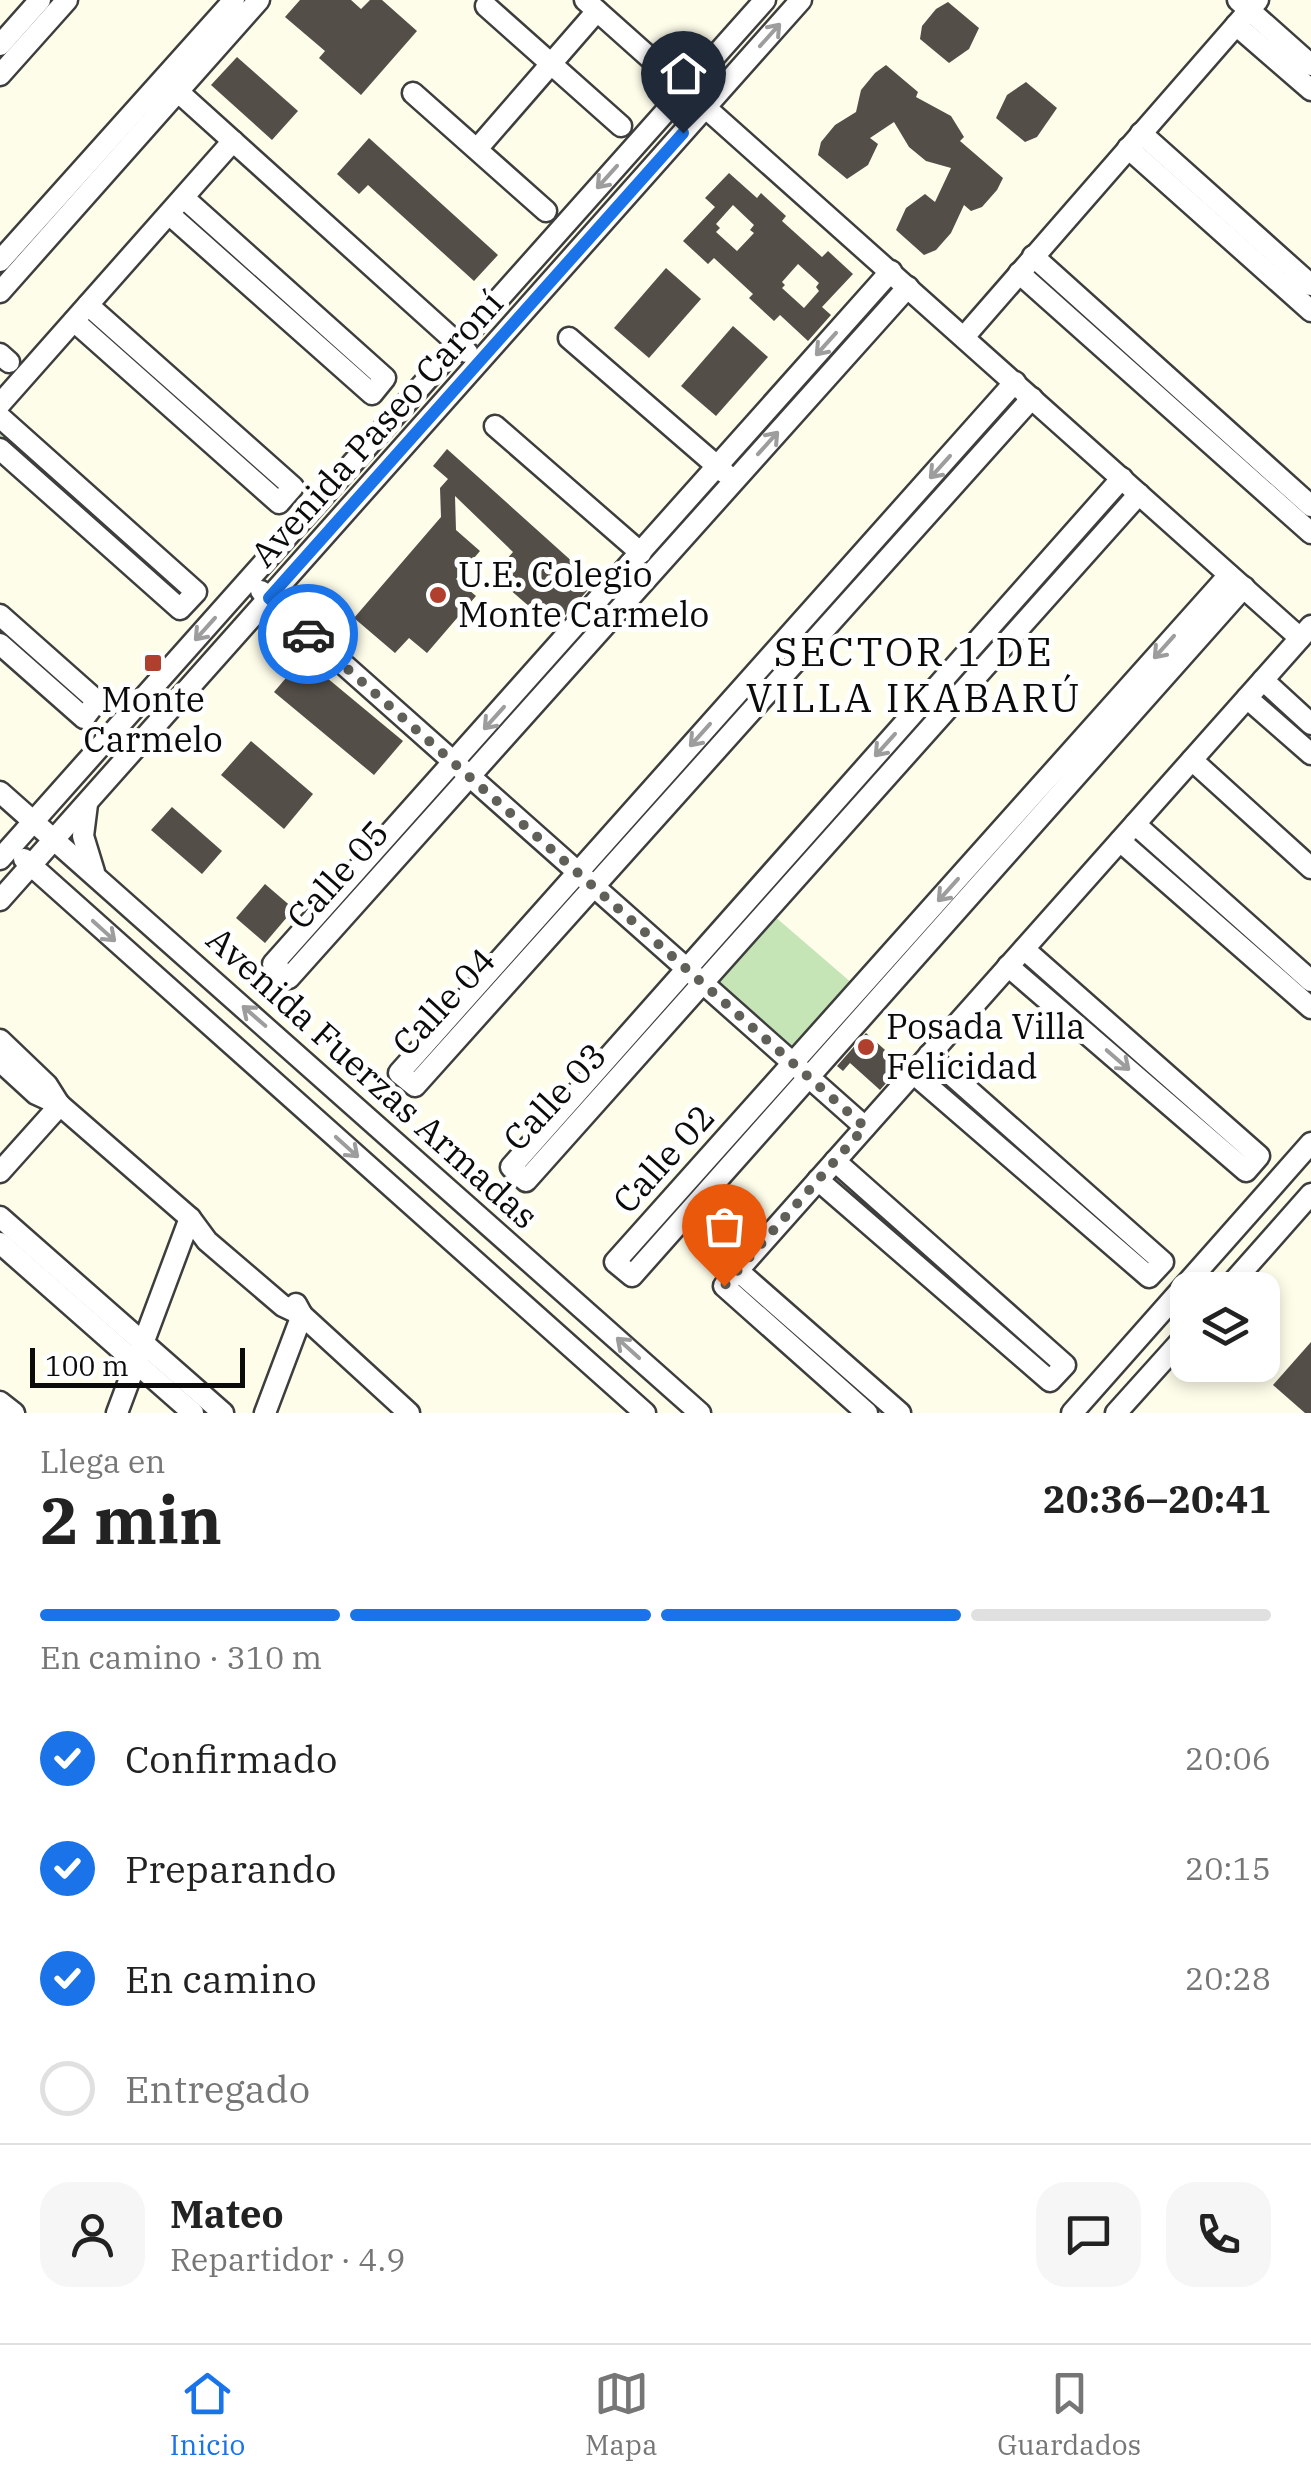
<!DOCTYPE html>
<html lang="es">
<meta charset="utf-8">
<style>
body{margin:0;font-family:"IBM Plex Serif",serif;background:#f6f6f6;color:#222;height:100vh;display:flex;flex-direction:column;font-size:38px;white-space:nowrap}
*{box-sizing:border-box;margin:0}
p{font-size:32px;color:#767676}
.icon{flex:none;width:55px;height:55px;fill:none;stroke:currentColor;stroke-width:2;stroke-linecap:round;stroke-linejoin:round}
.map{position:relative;height:1413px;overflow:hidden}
.panel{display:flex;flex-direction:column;background:#fff;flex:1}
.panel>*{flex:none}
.buttons{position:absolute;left:1170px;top:1272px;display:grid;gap:20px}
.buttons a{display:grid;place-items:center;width:110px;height:110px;border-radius:20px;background:#fff;box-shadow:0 5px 15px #0003;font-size:50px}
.scale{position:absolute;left:30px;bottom:25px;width:215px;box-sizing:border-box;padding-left:10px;border:5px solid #0b0b0b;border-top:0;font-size:28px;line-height:35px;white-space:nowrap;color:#0b0b0b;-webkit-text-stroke:8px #fff;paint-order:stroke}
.pin{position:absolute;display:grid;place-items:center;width:85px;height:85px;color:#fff;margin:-102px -42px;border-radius:50% 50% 50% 0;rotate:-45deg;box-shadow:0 0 10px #0007}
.pin .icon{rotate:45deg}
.courier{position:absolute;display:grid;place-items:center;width:100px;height:100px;margin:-50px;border:8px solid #1a73e8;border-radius:50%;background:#fff;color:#222;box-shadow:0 2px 12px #0007}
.overview em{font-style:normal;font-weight:700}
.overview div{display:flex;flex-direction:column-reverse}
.overview{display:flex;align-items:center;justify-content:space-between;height:170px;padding:0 40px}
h1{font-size:65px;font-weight:700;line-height:75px}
.bar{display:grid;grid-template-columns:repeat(4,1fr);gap:15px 10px;align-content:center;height:120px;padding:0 40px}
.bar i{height:12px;border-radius:8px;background:#e0e0e0}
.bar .active{background:#1a73e8}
.bar p{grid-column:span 4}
.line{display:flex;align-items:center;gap:25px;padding:0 40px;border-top:2px solid #e0e0e0}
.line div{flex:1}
.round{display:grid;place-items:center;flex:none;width:105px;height:105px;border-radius:30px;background:#f6f6f6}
ol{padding:0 40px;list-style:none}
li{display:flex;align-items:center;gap:30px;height:110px}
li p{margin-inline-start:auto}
li .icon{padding:10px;border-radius:50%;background:#1a73e8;color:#fff;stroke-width:4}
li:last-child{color:#767676}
li i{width:55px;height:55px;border:5px solid #e0e0e0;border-radius:50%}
.tabs{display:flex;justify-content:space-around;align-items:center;height:140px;border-top:2px solid #e0e0e0;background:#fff;font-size:28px;color:#767676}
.tabs a{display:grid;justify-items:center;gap:5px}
.tabs .active{color:#1a73e8}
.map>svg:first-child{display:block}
.green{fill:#c6e5b7}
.building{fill:#534e48;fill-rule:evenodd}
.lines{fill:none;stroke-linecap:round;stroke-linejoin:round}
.minor-casing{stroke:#3e3e3e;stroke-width:25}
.minor{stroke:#fff;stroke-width:20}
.oneway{stroke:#9d9d9d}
.done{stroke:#606059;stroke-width:10;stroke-dasharray:0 18}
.route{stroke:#1a73e8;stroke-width:12}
.poi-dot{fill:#b13f2d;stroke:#fff;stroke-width:4}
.labels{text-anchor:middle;stroke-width:10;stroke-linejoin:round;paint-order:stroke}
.street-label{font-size:35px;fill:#0b0b0b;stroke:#fff}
.poi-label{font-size:35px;fill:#0b0b0b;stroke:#fff;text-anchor:start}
.quarter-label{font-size:40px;letter-spacing:2.5px;fill:#0b0b0b;stroke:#fff}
</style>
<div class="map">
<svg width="1311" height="1413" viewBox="0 0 1311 1413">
<rect width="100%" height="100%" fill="#fefdea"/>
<!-- green -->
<g class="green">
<polygon points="0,417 196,592 180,609 0,449"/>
<polygon points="773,915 853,984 792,1051 713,980"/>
<polygon points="834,1161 1065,1365 1050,1381 819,1179"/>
</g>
<!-- building -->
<g class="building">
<polygon points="300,0 351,0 361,9 370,0 382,0 417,31 361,95 319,58 325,51 285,17"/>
<polygon points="948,2 979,28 969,49 949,63 920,39 922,26 936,9"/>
<polygon points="237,57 298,111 272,140 211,85"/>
<polygon points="886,65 918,92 916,97 951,116 964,137 960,141 1003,178 997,190 982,207 971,211 964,205 951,233 936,250 924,255 896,230 906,208 925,194 935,202 951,168 926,161 909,147 894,122 870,138 878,144 868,165 847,179 818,155 821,142 835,125 856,112 861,90 875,73"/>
<polygon points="1026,82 1057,108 1037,137 1025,142 996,118 1007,95"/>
<polygon points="369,138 498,255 474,281 368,185 359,194 337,174"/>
<path d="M729 173 757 198 761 193 786 216 782 221 822 257 828 251 853 274 822 307 831 315 808 341 780 315 774 321 749 298 753 294 714 258 708 264 683 241 715 207 705 198ZM733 205 754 225 750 230 754 233 737 251 716 232 720 228 716 224ZM798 264 819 283 816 287 819 291 804 308 782 288 785 285 782 282Z"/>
<polygon points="666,268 701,299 649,358 614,328"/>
<polygon points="733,326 768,357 716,416 681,386"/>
<polygon points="447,449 595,582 554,628 493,575 513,552 455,496 456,530 480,551 456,579 476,596 427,653 409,638 395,653 354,618 441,517 440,488 448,479 433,466"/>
<polygon points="303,658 403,741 374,775 274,692"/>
<polygon points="251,741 313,794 284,829 221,775"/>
<polygon points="172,807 222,851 202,874 151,830"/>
<polygon points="265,884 294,909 265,943 236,918"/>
<polygon points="866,1033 902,1065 880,1090 850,1063 843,1071 837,1066"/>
<polygon points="1311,1342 1311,1413 1305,1413 1273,1385"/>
</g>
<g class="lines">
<defs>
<g id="minor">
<polyline points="585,0 1300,638"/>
<polyline points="1238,0 1311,65"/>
<polyline points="486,6 621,126"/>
<polyline points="1236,25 1311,90"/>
<polyline points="0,45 40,0"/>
<polyline points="0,75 67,0"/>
<polyline points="164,79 467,352"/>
<polyline points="413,93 546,211"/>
<polyline points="1141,133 1311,285"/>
<polyline points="1128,148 1311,311"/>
<polyline points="477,149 597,11"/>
<polyline points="169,214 372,394 385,378 184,198"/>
<polyline points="1033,256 1311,506"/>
<polyline points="0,261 234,0"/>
<polyline points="891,271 273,964 289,978 908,287"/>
<polyline points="1019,273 1311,533"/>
<polyline points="0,292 259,0"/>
<polyline points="74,321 279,503 293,487 88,305"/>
<polyline points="964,337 1258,0"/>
<polyline points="569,338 725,473"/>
<polyline points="0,354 9,362"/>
<polyline points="1015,382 399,1073 415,1086 1032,398"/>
<polyline points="0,404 233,141"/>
<polyline points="0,417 196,592 180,609 0,449"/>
<polyline points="495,426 641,553"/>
<polyline points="1122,478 511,1167 526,1181 1139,494"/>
<polyline points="1229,575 615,1262 632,1276 1244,587"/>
<polyline points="261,591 865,1127"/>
<polyline points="0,615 97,701 84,718 0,644"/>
<polyline points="1263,680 1311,724"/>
<polyline points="1247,698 1311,754"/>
<polyline points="1192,760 1311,868"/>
<polyline points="0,792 700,1413"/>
<polyline points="87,804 83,836 94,872"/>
<polyline points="1135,824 1311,981"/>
<polyline points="1120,841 1311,1008"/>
<polyline points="0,859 765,0"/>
<polyline points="24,859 645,1413"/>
<polyline points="0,900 801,0"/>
<polyline points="1008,966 1246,1171 1259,1156 1024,949"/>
<polyline points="0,1040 47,1085 59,1104"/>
<polyline points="0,1061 36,1094 60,1105 190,1218 207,1241 283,1306 302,1315"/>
<polyline points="913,1073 1149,1277 1163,1262 929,1055"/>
<polyline points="0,1172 60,1105"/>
<polyline points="818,1180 1050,1381 1065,1365 835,1161"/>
<polyline points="0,1217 223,1413"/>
<polyline points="0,1243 193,1413"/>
<polyline points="737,1270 900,1413"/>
<polyline points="1226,1290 1311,1194"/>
<polyline points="296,1304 302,1315 409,1413"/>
<polyline points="0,1402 14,1413"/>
<polyline points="117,1413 190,1218"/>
<polyline points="265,1413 302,1315"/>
<polyline points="867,1413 724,1286 1311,626"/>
<polyline points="1072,1413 1311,1143"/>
<polyline points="1116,1413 1188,1333"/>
</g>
</defs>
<!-- minor casing -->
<use href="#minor" class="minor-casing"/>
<!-- minor -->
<use href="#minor" class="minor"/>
</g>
<!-- one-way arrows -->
<defs><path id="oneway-shaft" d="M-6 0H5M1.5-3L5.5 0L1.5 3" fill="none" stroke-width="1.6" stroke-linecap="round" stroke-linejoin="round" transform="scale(2.5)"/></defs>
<g class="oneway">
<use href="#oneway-shaft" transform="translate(770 35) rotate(-48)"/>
<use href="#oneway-shaft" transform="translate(607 177) rotate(132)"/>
<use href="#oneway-shaft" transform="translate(826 344) rotate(132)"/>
<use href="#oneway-shaft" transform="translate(768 443) rotate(-48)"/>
<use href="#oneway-shaft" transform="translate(940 467) rotate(132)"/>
<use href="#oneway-shaft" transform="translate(205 629) rotate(132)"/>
<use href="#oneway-shaft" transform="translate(1164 647) rotate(132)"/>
<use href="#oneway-shaft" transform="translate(494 718) rotate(132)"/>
<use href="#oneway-shaft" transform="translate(700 735) rotate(132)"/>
<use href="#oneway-shaft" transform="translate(885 745) rotate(132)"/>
<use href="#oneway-shaft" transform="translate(948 890) rotate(132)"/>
<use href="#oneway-shaft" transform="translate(104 931) rotate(42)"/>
<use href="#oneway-shaft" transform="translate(254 1016) rotate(-139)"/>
<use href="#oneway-shaft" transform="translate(1118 1060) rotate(41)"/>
<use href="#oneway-shaft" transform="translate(347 1147) rotate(42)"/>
<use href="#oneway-shaft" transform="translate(628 1348) rotate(-138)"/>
</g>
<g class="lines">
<!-- done -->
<polyline class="done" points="308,634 865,1127 724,1286"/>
<!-- route -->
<polyline class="route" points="308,634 269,598 683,133"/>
</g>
<!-- markers -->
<g class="poi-dot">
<circle cx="438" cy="595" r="10"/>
<rect x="143" y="653" width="20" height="20" rx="5"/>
<circle cx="866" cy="1047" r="10"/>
</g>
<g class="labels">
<!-- street labels -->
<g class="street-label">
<text transform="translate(377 429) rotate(-48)" y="12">Avenida Paseo Caroní</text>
<text transform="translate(338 875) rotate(-48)" y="12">Calle 05</text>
<text transform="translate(444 1002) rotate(-47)" y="12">Calle 04</text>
<text transform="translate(372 1078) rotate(42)" y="12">Avenida Fuerzas Armadas</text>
<text transform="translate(555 1097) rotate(-47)" y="12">Calle 03</text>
<text transform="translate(664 1159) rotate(-48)" y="12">Calle 02</text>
</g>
<!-- poi labels -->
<g class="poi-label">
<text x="458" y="587">U.E. Colegio<tspan x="458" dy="40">Monte Carmelo</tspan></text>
<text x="153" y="712" text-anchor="middle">Monte<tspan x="153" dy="40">Carmelo</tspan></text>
<text x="886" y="1039">Posada Villa<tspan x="886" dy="40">Felicidad</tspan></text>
</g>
<!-- quarter labels -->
<g class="quarter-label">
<text x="914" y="666">SECTOR 1 DE<tspan x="914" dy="46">VILLA IKABARÚ</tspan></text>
</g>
</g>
</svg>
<div class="buttons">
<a><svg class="icon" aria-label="layers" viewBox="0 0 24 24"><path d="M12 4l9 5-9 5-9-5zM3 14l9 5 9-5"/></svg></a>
</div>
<div class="scale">100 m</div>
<div class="pin" style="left:724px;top:1286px;background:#ea580c"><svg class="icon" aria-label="bag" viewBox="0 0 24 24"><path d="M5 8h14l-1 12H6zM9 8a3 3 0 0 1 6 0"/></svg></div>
<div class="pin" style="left:683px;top:133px;background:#1f2937"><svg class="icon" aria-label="home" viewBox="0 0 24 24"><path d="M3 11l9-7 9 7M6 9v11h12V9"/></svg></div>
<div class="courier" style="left:308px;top:634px"><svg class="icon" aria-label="car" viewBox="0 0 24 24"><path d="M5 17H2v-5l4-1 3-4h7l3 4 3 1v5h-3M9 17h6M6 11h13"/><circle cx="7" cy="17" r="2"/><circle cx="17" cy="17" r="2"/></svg></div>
</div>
<section class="panel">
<div class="overview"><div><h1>2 min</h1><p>Llega en</p></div><em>20:36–20:41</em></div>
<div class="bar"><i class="active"></i><i class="active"></i><i class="active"></i><i></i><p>En camino · 310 m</p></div>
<ol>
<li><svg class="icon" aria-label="check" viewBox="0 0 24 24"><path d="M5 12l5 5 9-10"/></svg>Confirmado<p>20:06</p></li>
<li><svg class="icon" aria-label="check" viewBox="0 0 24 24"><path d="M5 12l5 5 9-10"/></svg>Preparando<p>20:15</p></li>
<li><svg class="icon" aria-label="check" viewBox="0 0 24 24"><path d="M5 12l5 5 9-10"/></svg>En camino<p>20:28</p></li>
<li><i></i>Entregado</li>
</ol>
<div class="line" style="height:180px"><a class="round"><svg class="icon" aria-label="person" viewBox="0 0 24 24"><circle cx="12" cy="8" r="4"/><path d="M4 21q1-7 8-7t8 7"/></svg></a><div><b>Mateo</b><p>Repartidor · 4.9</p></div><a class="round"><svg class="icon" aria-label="chat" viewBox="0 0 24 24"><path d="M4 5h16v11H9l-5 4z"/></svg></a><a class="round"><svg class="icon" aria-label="phone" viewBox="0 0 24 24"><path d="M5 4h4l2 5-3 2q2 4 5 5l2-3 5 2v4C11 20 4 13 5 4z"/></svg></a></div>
</section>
<nav class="tabs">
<a class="active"><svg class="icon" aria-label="home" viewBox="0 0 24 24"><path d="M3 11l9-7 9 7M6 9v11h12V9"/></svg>Inicio</a>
<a><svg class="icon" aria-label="map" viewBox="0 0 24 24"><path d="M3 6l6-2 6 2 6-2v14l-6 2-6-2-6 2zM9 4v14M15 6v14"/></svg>Mapa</a>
<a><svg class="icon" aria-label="saved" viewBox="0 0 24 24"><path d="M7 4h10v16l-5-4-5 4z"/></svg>Guardados</a>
</nav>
